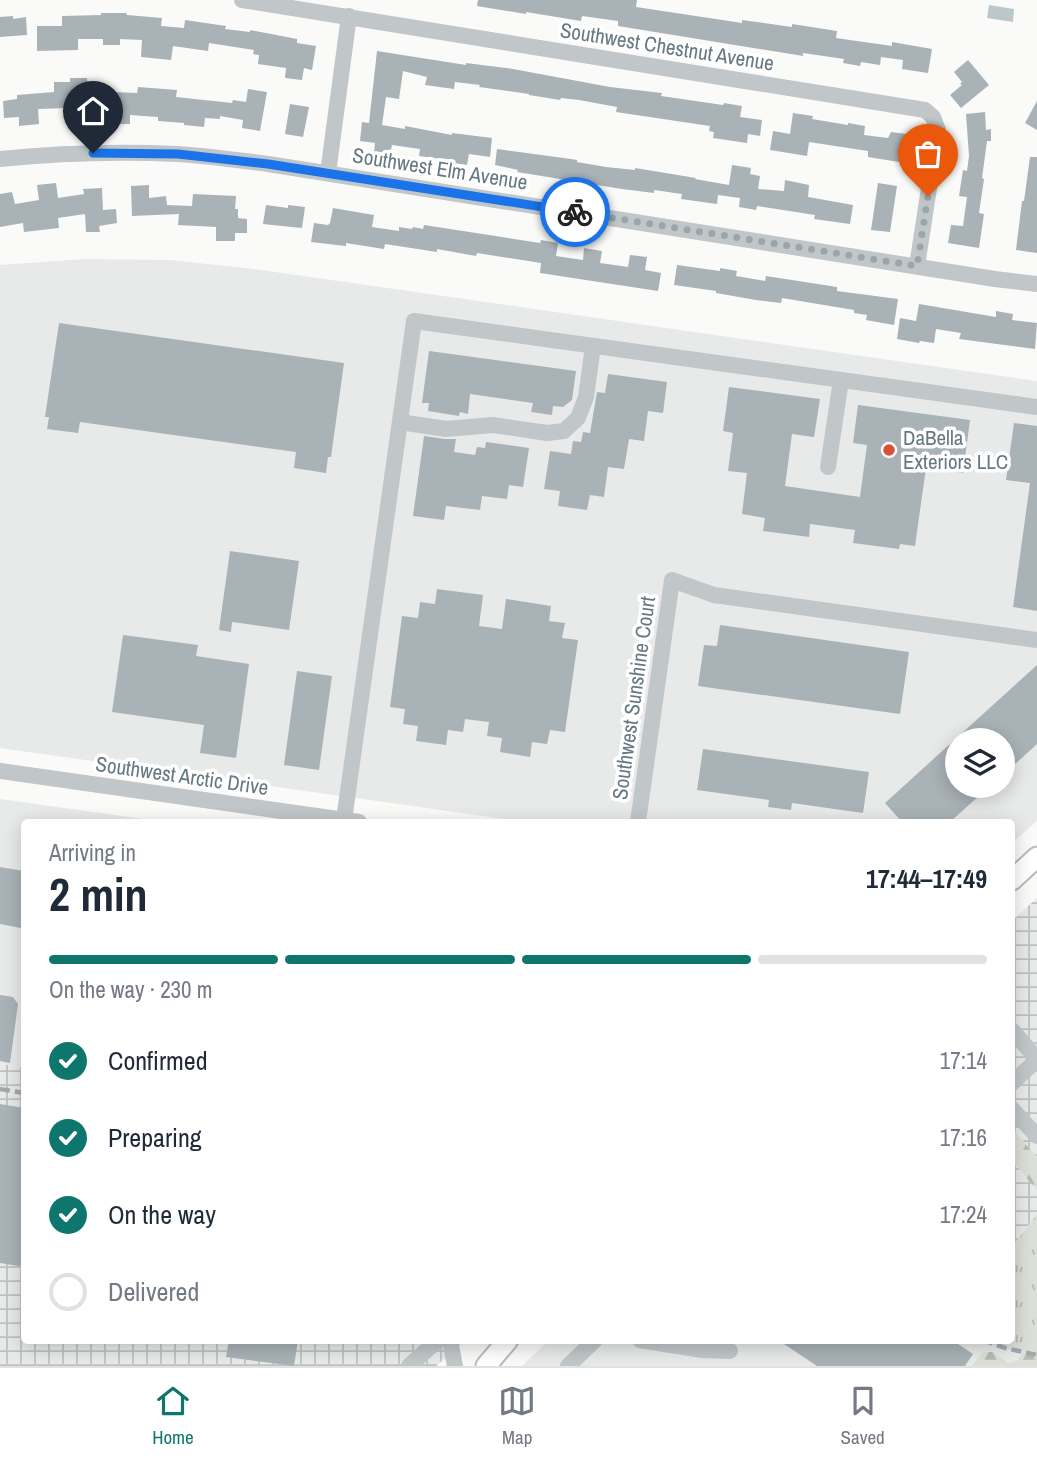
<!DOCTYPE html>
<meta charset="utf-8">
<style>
body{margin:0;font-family:"Archivo Narrow",sans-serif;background:#f2f2f3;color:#1f2937;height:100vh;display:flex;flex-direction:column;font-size:26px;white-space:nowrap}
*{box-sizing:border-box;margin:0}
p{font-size:23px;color:#747a83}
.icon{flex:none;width:38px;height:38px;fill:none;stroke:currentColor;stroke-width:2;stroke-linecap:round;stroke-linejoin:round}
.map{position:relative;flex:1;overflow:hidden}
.drawer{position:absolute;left:21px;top:819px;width:994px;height:525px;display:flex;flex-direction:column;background:#fff;border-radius:7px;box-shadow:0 4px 18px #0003}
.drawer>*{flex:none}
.controls{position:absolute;left:945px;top:728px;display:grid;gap:14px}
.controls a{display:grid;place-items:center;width:70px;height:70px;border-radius:50%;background:#fff;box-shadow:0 4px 18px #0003;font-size:35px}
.pin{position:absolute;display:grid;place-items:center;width:60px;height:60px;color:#fff;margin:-72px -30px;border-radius:50% 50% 50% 0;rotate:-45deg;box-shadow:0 0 7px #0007}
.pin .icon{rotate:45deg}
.courier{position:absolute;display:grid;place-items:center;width:70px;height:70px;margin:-35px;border:5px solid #1a73e8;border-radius:50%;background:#fff;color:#222;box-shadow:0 2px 9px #0007}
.head em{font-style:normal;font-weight:700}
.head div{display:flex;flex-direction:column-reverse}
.head{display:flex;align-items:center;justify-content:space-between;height:119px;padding:0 28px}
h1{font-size:46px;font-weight:700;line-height:52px}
.bar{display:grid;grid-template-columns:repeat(4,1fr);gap:10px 7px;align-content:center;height:84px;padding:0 28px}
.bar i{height:9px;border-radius:5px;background:#e0e1e3}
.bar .active{background:#0f766e}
.bar p{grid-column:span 4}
ol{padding:0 28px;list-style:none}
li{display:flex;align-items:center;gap:21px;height:77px}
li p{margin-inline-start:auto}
li .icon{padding:7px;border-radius:50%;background:#0f766e;color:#fff;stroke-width:4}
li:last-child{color:#747a83}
li i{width:38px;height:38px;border:4px solid #e0e1e3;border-radius:50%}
.dock{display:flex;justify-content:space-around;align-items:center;height:98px;border-top:2px solid #e0e1e3;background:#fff;font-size:19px;color:#747a83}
.dock a{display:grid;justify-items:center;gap:4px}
.dock .active{color:#0f766e}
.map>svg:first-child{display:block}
.built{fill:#e8eae9;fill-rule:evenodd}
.industrial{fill:url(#industrial-grid)}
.grass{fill:url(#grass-tufts)}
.forest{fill:url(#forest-firs)}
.water{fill:#bbc7cb}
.building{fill:#a9b2b7}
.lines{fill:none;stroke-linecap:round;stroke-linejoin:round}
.major-casing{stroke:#b5bbbe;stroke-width:23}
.minor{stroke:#c1c6c9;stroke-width:16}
.major{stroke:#fff;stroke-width:19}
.rail{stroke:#a1a9ae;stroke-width:4.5;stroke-dasharray:10 5;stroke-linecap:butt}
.done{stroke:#9aa6ab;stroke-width:7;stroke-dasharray:0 12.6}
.route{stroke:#1a73e8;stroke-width:9}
.poi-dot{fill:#da4f38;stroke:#fff;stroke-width:2.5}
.labels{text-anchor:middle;stroke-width:7;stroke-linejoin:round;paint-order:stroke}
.street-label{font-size:21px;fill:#667881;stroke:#fff}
.poi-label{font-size:21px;fill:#667881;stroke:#fff;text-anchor:start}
</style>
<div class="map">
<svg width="1037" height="1366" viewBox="0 0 1037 1366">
<defs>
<pattern id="industrial-grid" width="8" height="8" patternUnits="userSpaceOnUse" patternTransform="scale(1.75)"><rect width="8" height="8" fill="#e8eae9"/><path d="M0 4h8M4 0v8" fill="none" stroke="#c0c2c2"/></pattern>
<pattern id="grass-tufts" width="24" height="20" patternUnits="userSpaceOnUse" patternTransform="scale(1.75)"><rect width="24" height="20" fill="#dbdfd7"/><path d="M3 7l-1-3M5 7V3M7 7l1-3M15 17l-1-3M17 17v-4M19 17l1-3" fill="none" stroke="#b5bab4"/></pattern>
<pattern id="forest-firs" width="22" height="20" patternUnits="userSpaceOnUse" patternTransform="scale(1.75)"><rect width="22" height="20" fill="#dbdfd7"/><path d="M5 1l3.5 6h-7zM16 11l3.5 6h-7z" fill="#b5bab4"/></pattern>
</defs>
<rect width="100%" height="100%" fill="#fafaf8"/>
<!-- built -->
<g class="built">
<path d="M85 259 170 260 254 269 1037 381V821L1012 843V822H526L0 748V265ZM957 740H1003V786H957Z"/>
<polygon points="0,799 165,822 24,822 24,1067 0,1064"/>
<polygon points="549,1340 982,1340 1022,1352 1014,1366 522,1366"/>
</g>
<!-- industrial -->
<g class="industrial">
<polygon points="1037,898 1037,1157 1012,1128 1012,921"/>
<polygon points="0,1064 24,1067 24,1340 465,1341 436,1366 0,1366"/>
<polygon points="1012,1161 1037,1190 1037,1214 1012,1247"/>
</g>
<!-- grass -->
<polygon class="grass" points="1037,1214 1037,1355 1007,1349 982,1341 1012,1340 1012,1247"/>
<!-- forest -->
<g class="forest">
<polygon points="1012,1128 1037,1157 1037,1190 1012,1161"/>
<polygon points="984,1352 993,1352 1008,1363 1017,1361 1022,1352 1037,1355 1037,1366 971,1366"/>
</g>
<!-- water -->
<polygon class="water" points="989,5 1014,9 1013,22 987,18"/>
<!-- building -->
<g class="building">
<polygon points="478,0 637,0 636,7 742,23 742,20 792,27 792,24 837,31 836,38 892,46 892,42 932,49 928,73 902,69 903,60 881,57 880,65 861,62 860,66 843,63 844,59 803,53 803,56 618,26 618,21 582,16 581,21 526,12 526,14 477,6"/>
<polygon points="101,13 126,13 127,15 162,18 161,26 184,28 185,20 226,26 225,29 250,32 250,30 297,39 297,43 316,46 312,70 304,68 302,80 285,78 286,68 258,64 259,55 253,54 254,50 209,43 208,51 173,46 171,60 141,57 142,40 120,39 120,45 103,45 103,39 78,39 78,50 37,51 37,26 62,26 62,16 101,15"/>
<polygon points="13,16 13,19 26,17 27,35 0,37 0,17"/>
<polygon points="377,51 466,65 466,63 513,69 610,87 662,93 661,96 723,105 724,103 742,106 740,117 762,120 760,136 748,134 747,143 713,138 714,132 709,131 710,126 616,112 617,107 579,100 561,98 560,100 529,95 529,94 479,87 480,85 455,82 454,89 425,85 427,77 403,71 399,99 386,97 382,125 405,129 405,126 452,135 452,133 492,138 490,157 469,154 467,165 448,162 448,160 419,156 420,149 392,145 390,155 374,152 375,143 360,141 362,122 369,123"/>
<polygon points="968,60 989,85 961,108 950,95 962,85 960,84 962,82 954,72"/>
<polygon points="70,78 87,78 88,91 137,93 138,87 177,90 176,97 232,103 233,100 246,102 248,89 267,92 260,131 242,128 243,120 220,116 220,119 205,118 204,127 184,125 184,123 158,121 158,117 130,115 130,124 111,124 111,110 88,110 88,118 69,118 68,108 38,109 39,124 19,126 19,117 4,118 3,101 17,99 17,95 54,92 54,82 70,82"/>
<polygon points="1037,101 1037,130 1025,123"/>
<polygon points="290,104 309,107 303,137 285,134"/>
<polygon points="985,112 986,130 991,129 991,141 987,141 982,178 984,179 979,213 984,214 979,248 948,243 951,225 963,226 967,197 959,196 963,170 967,171 969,156 966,114"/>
<polygon points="793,113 813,116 812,119 848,125 848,123 865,126 864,135 888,138 891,132 907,134 905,163 868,157 868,151 809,142 807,156 770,150 773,131 790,134"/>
<polygon points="497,149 571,159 577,160 577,162 606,167 635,170 635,168 696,178 695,179 729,185 732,165 751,168 750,174 760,176 758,189 784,191 785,180 809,185 808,197 853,205 850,224 814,219 815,215 757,206 756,210 739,207 740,198 718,195 717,204 681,199 682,194 654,190 654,193 622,189 517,172 518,170 495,165"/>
<polygon points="1030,157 1037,157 1037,253 1016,250 1022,201 1024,201"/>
<polygon points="56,183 58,198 84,194 83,189 102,188 103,210 116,209 117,223 99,226 100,232 86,232 85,214 58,218 59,228 24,232 23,223 0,227 0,194 12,192 15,204 39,200 37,185"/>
<polygon points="878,183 897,186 890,232 871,230"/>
<polygon points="149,185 149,198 166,196 167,205 192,206 193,194 236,196 235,209 238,209 238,218 247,219 247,233 235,233 235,241 216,241 216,227 178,225 179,214 132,216 131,186"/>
<polygon points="266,205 288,208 288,205 305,207 302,228 263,224"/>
<polygon points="333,208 374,215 372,227 399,231 399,227 412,229 413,227 423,229 424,225 540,243 541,240 558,243 556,256 583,260 584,248 602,251 600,263 628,267 630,255 647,257 645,270 661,273 658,291 540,273 541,263 477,253 476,256 437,249 437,252 385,244 384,249 346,243 346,246 311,242 314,223 328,225 330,223"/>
<polygon points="677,265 720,271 720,268 737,271 736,276 765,281 766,276 837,287 837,291 898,299 894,325 866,320 867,315 854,313 854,310 782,298 781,303 756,300 716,293 716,291 674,285"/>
<polygon points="919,304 996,317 996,311 1013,314 1012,320 1037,323 1035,349 959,339 961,333 936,329 934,343 920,341 919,343 897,339 900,318 916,321"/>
<polygon points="59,323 344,363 331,457 328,457 326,473 294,468 296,452 80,422 78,433 47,429 49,417 45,417"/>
<polygon points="429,351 576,371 572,400 563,407 553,406 552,415 531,412 533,403 470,394 468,414 460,412 459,416 428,411 429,403 422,403"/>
<polygon points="608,374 667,382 663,413 648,411 644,441 629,439 624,469 608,467 604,497 590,495 587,510 558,506 560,491 544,489 550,451 571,454 573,441 581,442 583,432 590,433 597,392 605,393"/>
<polygon points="729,387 820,399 814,437 792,434 785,486 860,497 867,445 853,443 858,405 970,420 963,473 926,468 915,546 900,544 899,549 853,543 855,530 810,524 809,537 763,531 765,518 742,514 747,473 728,471 733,433 723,431"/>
<polygon points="1014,423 1037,426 1037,611 1013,607 1030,483 1006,480"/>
<polygon points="424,436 445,439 456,439 454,452 475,455 477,447 485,448 486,442 529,448 523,487 509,485 507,499 482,496 480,510 446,506 444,520 413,516"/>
<polygon points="230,551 299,561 289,630 232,622 231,632 219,630"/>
<polygon points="437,589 483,595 479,626 502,629 506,599 551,606 549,621 565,623 562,638 578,640 565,732 550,730 547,744 532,742 530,757 500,752 502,738 487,736 489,722 465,719 463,732 448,730 446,745 416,741 418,726 403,724 405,709 390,707 402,616 418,618 420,602 435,604"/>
<polygon points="720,625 909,652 900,714 698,686 704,645 717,646"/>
<polygon points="123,635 198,645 196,656 249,664 236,758 200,753 204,725 112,712"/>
<polygon points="1037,665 1037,744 1003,775 1003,740 957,740 957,786 990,786 950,822 902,822 885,803"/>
<polygon points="297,671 332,676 319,770 284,765"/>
<polygon points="703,749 869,772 863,813 792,803 791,810 768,807 769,800 697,790"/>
<polygon points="0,867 24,871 24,905 21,928 0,924"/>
<polygon points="0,995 13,997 18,1004 10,1063 0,1061"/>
<polygon points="0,1104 24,1108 24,1267 0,1263"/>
<polygon points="229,1340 298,1340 294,1366 226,1357"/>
<polygon points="778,1340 952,1340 973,1354 965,1366 817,1366"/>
</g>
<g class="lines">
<defs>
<g id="major">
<polyline points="1012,880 1037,857"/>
<polyline points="486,1366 508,1340"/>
</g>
</defs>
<!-- major casing -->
<use href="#major" class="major-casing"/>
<!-- minor -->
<g class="minor">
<polyline points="242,0 925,110 933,117 938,130 917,266"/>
<path d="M0 159C59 153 118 151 177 154 207 156 238 160 268 164L995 279 1037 284"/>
<polyline points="328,173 349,16"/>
<polyline points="400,422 446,429 493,425 547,433 564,431 578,418 586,397 593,346"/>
<polyline points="828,467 841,380"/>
<polyline points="0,771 359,822"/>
<polyline points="344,820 414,321 1037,407"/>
<polyline points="638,822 672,580 714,595 1037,640"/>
<polyline points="1012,1030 1037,1059"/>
<polyline points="1012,1083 1037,1060"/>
<polyline points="1012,1109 1037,1136"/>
<polyline points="450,1340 455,1366"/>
<polyline points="640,1340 702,1350 730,1351"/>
<polyline points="409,1366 438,1340"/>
<polyline points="568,1366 595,1340"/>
</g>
<!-- major -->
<use href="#major" class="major"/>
<!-- rail -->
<g class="rail">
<polyline points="0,1089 24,1093"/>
<polyline points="983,1340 1005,1348 1037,1355"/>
</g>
</g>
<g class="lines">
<!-- done -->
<polyline class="done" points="575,212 917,266 928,196"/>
<!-- route -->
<polyline class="route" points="93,153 178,154 268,164 575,212"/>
</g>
<!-- markers -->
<circle class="poi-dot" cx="889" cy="450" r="7"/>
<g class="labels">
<!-- street labels -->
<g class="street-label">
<text transform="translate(667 47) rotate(9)" y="7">Southwest Chestnut Avenue</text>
<text transform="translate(440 169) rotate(9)" y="7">Southwest Elm Avenue</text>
<text transform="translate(634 698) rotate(-82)" y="7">Southwest Sunshine Court</text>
<text transform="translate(182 776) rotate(8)" y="7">Southwest Arctic Drive</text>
</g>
<!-- poi labels -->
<g class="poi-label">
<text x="903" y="445">DaBella<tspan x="903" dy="24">Exteriors LLC</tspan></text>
</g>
</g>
</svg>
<div class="controls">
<a><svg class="icon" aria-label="layers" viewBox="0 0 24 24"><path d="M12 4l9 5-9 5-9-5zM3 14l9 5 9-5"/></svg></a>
</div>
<div class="pin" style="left:928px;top:196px;background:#ea580c"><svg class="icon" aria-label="bag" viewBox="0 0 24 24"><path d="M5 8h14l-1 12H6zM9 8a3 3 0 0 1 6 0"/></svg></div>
<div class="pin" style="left:93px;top:153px;background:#1f2937"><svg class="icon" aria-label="home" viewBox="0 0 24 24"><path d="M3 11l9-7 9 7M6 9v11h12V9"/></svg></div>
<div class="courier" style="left:575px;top:212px"><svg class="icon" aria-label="bike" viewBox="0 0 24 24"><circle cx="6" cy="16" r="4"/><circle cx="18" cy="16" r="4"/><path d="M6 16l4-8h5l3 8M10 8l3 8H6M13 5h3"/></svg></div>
<section class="drawer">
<div class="head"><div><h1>2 min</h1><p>Arriving in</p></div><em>17:44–17:49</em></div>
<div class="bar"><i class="active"></i><i class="active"></i><i class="active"></i><i></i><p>On the way · 230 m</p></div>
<ol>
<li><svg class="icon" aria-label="check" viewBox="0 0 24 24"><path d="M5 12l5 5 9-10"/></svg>Confirmed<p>17:14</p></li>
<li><svg class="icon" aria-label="check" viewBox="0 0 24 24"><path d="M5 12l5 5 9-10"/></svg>Preparing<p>17:16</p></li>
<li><svg class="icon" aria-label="check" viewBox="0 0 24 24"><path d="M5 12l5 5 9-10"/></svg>On the way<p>17:24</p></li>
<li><i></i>Delivered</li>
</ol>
</section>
</div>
<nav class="dock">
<a class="active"><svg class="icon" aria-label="home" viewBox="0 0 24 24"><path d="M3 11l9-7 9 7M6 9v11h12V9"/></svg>Home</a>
<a><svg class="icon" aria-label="map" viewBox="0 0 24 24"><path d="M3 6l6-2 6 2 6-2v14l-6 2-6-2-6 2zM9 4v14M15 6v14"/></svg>Map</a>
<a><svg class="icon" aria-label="saved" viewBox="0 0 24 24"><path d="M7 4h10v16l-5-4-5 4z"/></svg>Saved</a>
</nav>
